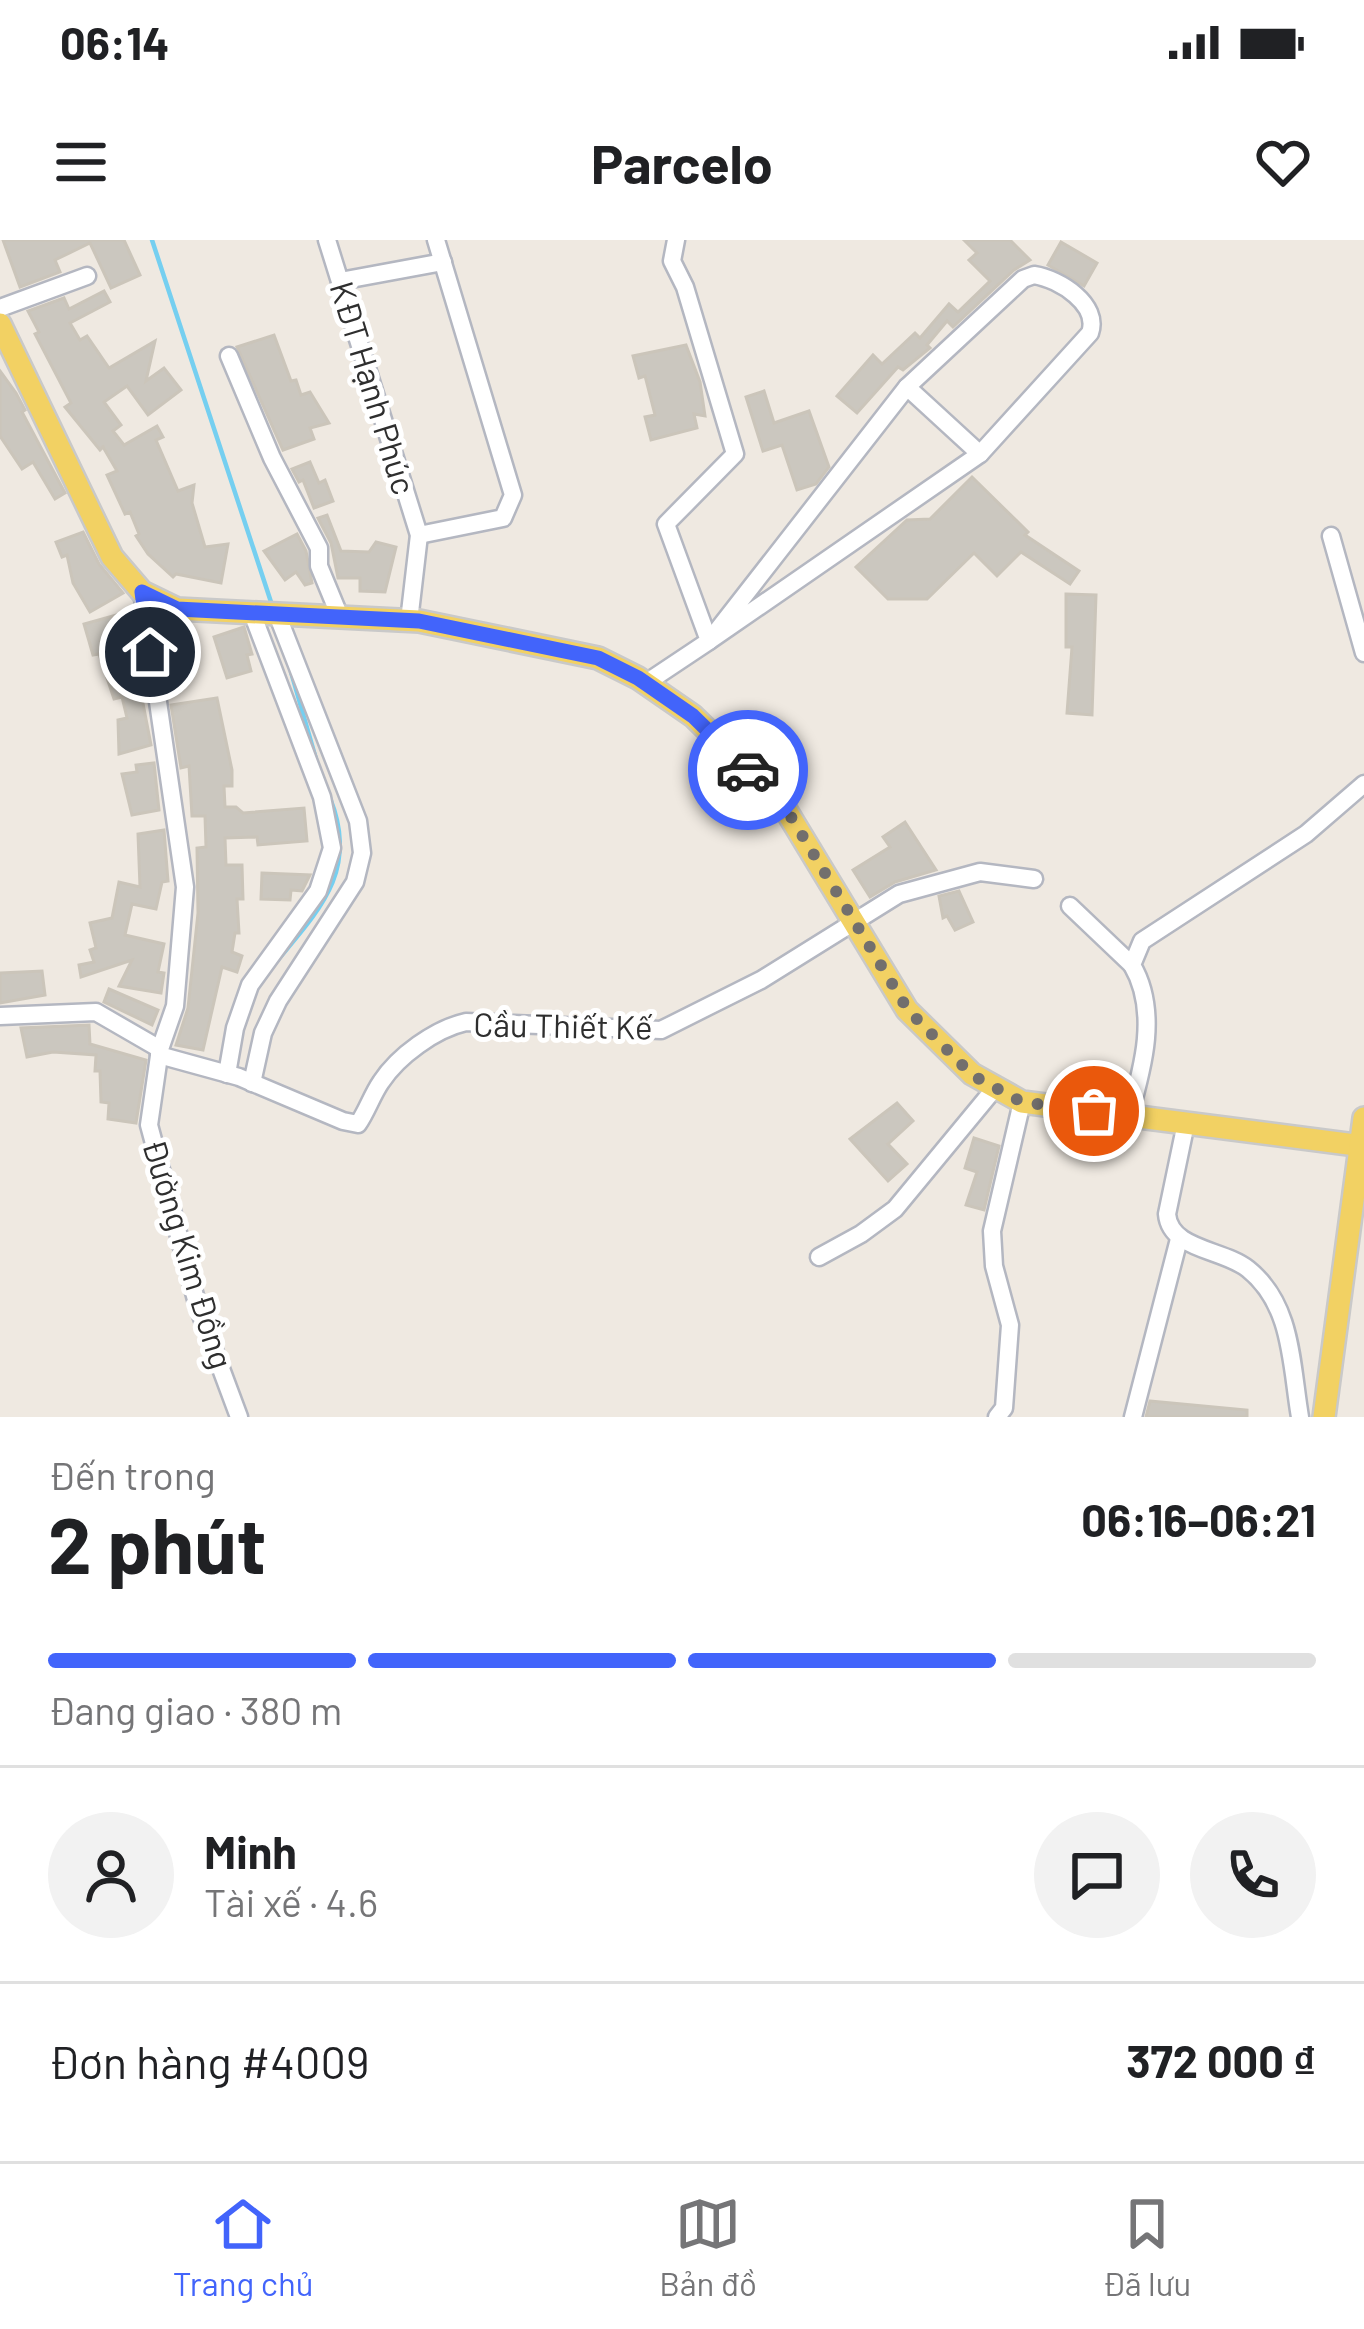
<!DOCTYPE html>
<html lang="vi">
<meta charset="utf-8">
<style>
body{margin:0;font-family:Barlow,sans-serif;background:#f2f2f2;color:#202124;height:100vh;display:flex;flex-direction:column;font-size:45px;white-space:nowrap}
*{box-sizing:border-box;margin:0}
p{font-size:39px;color:#757577}
.icon{flex:none;width:66px;height:66px;fill:none;stroke:currentColor;stroke-width:2;stroke-linecap:round;stroke-linejoin:round}
.map{position:relative;height:1177px;overflow:hidden}
.details{display:flex;flex-direction:column;background:#fff;flex:1}
.details>*{flex:none}
.pin{position:absolute;display:grid;place-items:center;width:102px;height:102px;color:#fff;margin:-51px;border:6px solid #fff;border-radius:50%;box-shadow:0 3px 12px #0007}
.courier{position:absolute;display:grid;place-items:center;width:120px;height:120px;margin:-60px;border:9px solid #4264fb;border-radius:50%;background:#fff;color:#222;box-shadow:0 3px 15px #0007}
.headline em{font-style:normal;font-weight:700}
.headline div{display:flex;flex-direction:column-reverse}
.headline{display:flex;align-items:center;justify-content:space-between;height:204px;padding:0 48px}
h1{font-size:78px;font-weight:700;line-height:90px}
.bar{display:grid;grid-template-columns:repeat(4,1fr);gap:18px 12px;align-content:center;height:144px;padding:0 48px}
.bar i{height:15px;border-radius:9px;background:#e0e0e0}
.bar .on{background:#4264fb}
.bar p{grid-column:span 4}
.line{display:flex;align-items:center;gap:30px;padding:0 48px;border-top:3px solid #e0e0e0}
.line div{flex:1}
.round{display:grid;place-items:center;flex:none;width:126px;height:126px;border-radius:63px;background:#f2f2f2}
.status{display:flex;justify-content:space-between;align-items:center;height:84px;padding:0 60px;background:#fff;direction:ltr}
.status svg{height:33px;fill:currentColor}
header{display:flex;justify-content:space-between;align-items:center;height:156px;padding:0 48px;background:#fff;font-size:54px;font-weight:700}
.menu{display:flex;justify-content:space-around;align-items:center;height:168px;border-top:3px solid #e0e0e0;background:#fff;font-size:33px;color:#757577}
.menu a{display:grid;justify-items:center;gap:6px}
.menu .on{color:#4264fb}
.map>svg:first-child{display:block}
.lines{fill:none;stroke-linecap:round;stroke-linejoin:round}
.stream{stroke:#75cff0;stroke-width:4.5}
.building{fill:#cbc7bf;stroke:#cbc5ba;stroke-width:3}
.minor-casing{stroke:#b4b7c1;stroke-width:21}
.major-casing{stroke:#c9c9c9;stroke-width:26}
.minor{stroke:#fff;stroke-width:16}
.major{stroke:#f2d163;stroke-width:21}
.done{stroke:#726f6d;stroke-width:12;stroke-dasharray:0 21.6}
.route{stroke:#4264fb;stroke-width:15}
.labels{text-anchor:middle;stroke-width:10;stroke-linejoin:round;paint-order:stroke}
.street-label{font-size:33px;fill:#2e2e2e;stroke:#fff}
</style>
<div class="status"><b>06:14</b><svg viewBox="0 0 49 12"><path d="M0 12V9h3v3zM5 12V6h3v6zM10 12V3h3v9zM15 12V0h3v12zM26 1h20v11H26zM47 4h2v5h-2z"/></svg></div>
<header><svg class="icon" aria-label="menu" viewBox="0 0 24 24"><path d="M4 6h16M4 12h16M4 18h16"/></svg>Parcelo<svg class="icon" aria-label="heart" viewBox="0 0 24 24"><path d="M12 20l-8-8c-3-5 5-10 8-4 3-6 11-1 8 4z"/></svg></header>
<div class="map">
<svg width="1364" height="1177" viewBox="0 0 1364 1177">
<rect width="100%" height="100%" fill="#efe9e1"/>
<g class="lines">
<!-- stream -->
<g class="stream">
<polyline points="152,0 271,362"/>
<polyline points="291,432 316,519"/>
<path d="M276 722C320 669 359 630 330 558"/>
</g>
</g>
<!-- building -->
<g class="building">
<polygon points="3,0 124,0 140,35 111,48 90,3 55,20 60,32 20,47"/>
<polygon points="964,0 1010,0 1030,20 1014,30 953,87 947,81 927,105 930,108 903,130 898,127 857,173 837,156 873,115 882,124 915,93 920,98 949,64 958,72 990,41 969,20 977,13"/>
<polygon points="1061,2 1097,23 1084,46 1048,25"/>
<polygon points="104,51 110,62 70,83 80,100 87,96 109,128 155,101 146,141 164,128 181,150 148,175 127,146 104,162 121,185 113,191 124,205 157,186 163,197 156,200 178,251 194,245 192,263 205,307 228,304 221,343 176,334 173,337 148,314 136,296 139,294 130,272 125,274 107,235 117,231 103,207 100,210 65,167 71,163 35,94 39,92 28,71 64,58 69,69"/>
<polygon points="274,95 291,141 296,140 301,155 310,152 329,183 310,188 314,199 283,210 237,107"/>
<polygon points="686,105 700,142 705,176 694,174 697,188 651,200 645,177 655,175 645,136 639,138 633,116"/>
<polygon points="0,131 16,153 25,170 22,172 65,253 55,259 33,222 22,229 0,196"/>
<polygon points="764,151 774,183 809,171 829,227 816,244 797,250 782,205 763,211 746,157"/>
<polygon points="310,222 319,243 325,240 333,261 314,268 303,240 299,242 292,229"/>
<polygon points="972,237 1028,292 1025,295 1079,331 1070,344 1021,312 997,336 974,313 927,359 888,359 856,327 907,280 930,279"/>
<polygon points="327,275 341,311 369,312 376,302 396,307 385,352 360,351 360,338 338,338 331,303 318,278"/>
<polygon points="83,292 99,324 123,353 90,372 73,343 67,315 62,317 56,302"/>
<polygon points="297,294 306,311 312,343 305,345 296,332 285,340 264,311"/>
<polygon points="1066,354 1096,355 1092,475 1067,473 1072,407 1066,407"/>
<polygon points="131,371 140,426 136,427 151,505 119,514 118,480 127,478 122,457 114,459 99,414 93,415 84,384"/>
<polygon points="244,387 252,414 247,415 251,431 227,438 214,397"/>
<polygon points="217,458 232,530 232,546 224,546 225,567 236,567 243,573 304,568 307,601 258,605 257,597 225,598 226,625 242,625 243,659 237,659 239,693 235,693 232,712 242,716 237,732 222,727 203,810 176,805 188,768 198,673 197,608 206,607 205,576 192,576 189,526 181,528 171,465"/>
<polygon points="154,523 159,570 132,575 122,534 137,532 136,525"/>
<polygon points="905,582 936,630 895,642 870,657 853,630 890,607 883,597"/>
<polygon points="164,590 168,641 162,642 156,669 132,664 125,695 164,704 158,732 164,733 161,753 119,746 132,720 81,737 79,725 94,722 90,710 96,708 90,683 112,678 119,642 140,647 138,594"/>
<polygon points="262,633 310,635 302,651 291,650 290,660 261,659"/>
<polygon points="959,651 973,682 955,690 947,676 943,678 939,656"/>
<polygon points="42,731 45,755 0,763 0,733"/>
<polygon points="109,749 158,770 152,785 104,762"/>
<polygon points="89,785 90,804 146,820 136,883 108,879 109,863 101,862 100,831 95,831 96,815 53,812 27,817 21,788"/>
<polygon points="897,863 913,881 888,904 907,924 888,941 850,899"/>
<polygon points="974,898 999,906 984,970 966,965 977,932 965,928"/>
<polygon points="1150,1161 1247,1170 1247,1177 1146,1177"/>
</g>
<g class="lines">
<defs>
<g id="minor">
<polyline points="327,0 419,295 409,381"/>
<path d="M1034 35C1060 39 1100 65 1090 93L980 214 709 401 907 147 1023 39Z"/>
<polyline points="340,41 443,22"/>
<polyline points="0,68 87,36"/>
<polyline points="229,116 272,218 319,308 319,326 340,377"/>
<polyline points="907,147 980,214"/>
<polyline points="419,295 503,278 513,255 436,0"/>
<polyline points="1331,296 1364,413"/>
<polyline points="142,352 185,647 175,766 160,809 149,885 198,1067 239,1177"/>
<polyline points="646,443 709,401 666,284 735,214 685,47 672,21 676,0"/>
<polyline points="1070,666 1132,725"/>
<polyline points="0,776 96,772 160,809"/>
<path d="M159 815 239 837 343 881 358 884C367 871 372 855 381 842 398 816 435 789 466 782L661 790 761 740 899 654 980 632 1034 639"/>
<polyline points="227,834 235,788 250,745 318,651 332,608 322,557 252,373"/>
<polyline points="252,843 263,793 278,761 355,642 362,613 358,581 277,374"/>
<path d="M1129 876C1143 828 1159 771 1132 725L1142 701 1306 594 1364 544"/>
<path d="M1186 883 1167 974C1170 1010 1223 1009 1248 1029 1293 1065 1291 1125 1300 1177"/>
<polyline points="819,1017 861,994 895,969 995,848"/>
<polyline points="997,1177 1004,1168 1010,1085 994,1026 992,991 1022,862"/>
<polyline points="1133,1177 1179,999"/>
</g>
<g id="major">
<polyline points="0,84 112,317 142,352 177,369 419,381 598,418 638,438 693,476 781,562 907,770 972,834 1022,862 1364,906"/>
<polyline points="1324,1177 1364,878"/>
</g>
</defs>
<!-- minor casing -->
<use href="#minor" class="minor-casing"/>
<!-- major casing -->
<use href="#major" class="major-casing"/>
<!-- minor -->
<use href="#minor" class="minor"/>
<!-- major -->
<use href="#major" class="major"/>
</g>
<g class="lines">
<!-- done -->
<polyline class="done" points="748,530 782,562 908,770 972,835 1022,862 1094,871"/>
<!-- route -->
<polyline class="route" points="150,412 142,352 177,369 419,381 598,418 638,438 693,476 748,530"/>
</g>
<g class="labels">
<!-- street labels -->
<g class="street-label">
<text transform="translate(373 148) rotate(73)" y="12">KĐT Hạnh Phúc</text>
<text transform="translate(563 786) rotate(1)" y="12">Cầu Thiết Kế</text>
<text transform="translate(188 1014) rotate(73)" y="12">Đường Kim Đồng</text>
</g>
</g>
</svg>
<div class="pin" style="left:1094px;top:871px;background:#ea580c"><svg class="icon" aria-label="bag" viewBox="0 0 24 24"><path d="M5 8h14l-1 12H6zM9 8a3 3 0 0 1 6 0"/></svg></div>
<div class="pin" style="left:150px;top:412px;background:#1f2937"><svg class="icon" aria-label="home" viewBox="0 0 24 24"><path d="M3 11l9-7 9 7M6 9v11h12V9"/></svg></div>
<div class="courier" style="left:748px;top:530px"><svg class="icon" aria-label="car" viewBox="0 0 24 24"><path d="M5 17H2v-5l4-1 3-4h7l3 4 3 1v5h-3M9 17h6M6 11h13"/><circle cx="7" cy="17" r="2"/><circle cx="17" cy="17" r="2"/></svg></div>
</div>
<section class="details">
<div class="headline"><div><h1>2 phút</h1><p>Đến trong</p></div><em>06:16–06:21</em></div>
<div class="bar"><i class="on"></i><i class="on"></i><i class="on"></i><i></i><p>Đang giao · 380 m</p></div>
<div class="line" style="height:216px"><a class="round"><svg class="icon" aria-label="person" viewBox="0 0 24 24"><circle cx="12" cy="8" r="4"/><path d="M4 21q1-7 8-7t8 7"/></svg></a><div><b>Minh</b><p>Tài xế · 4.6</p></div><a class="round"><svg class="icon" aria-label="chat" viewBox="0 0 24 24"><path d="M4 5h16v11H9l-5 4z"/></svg></a><a class="round"><svg class="icon" aria-label="phone" viewBox="0 0 24 24"><path d="M5 4h4l2 5-3 2q2 4 5 5l2-3 5 2v4C11 20 4 13 5 4z"/></svg></a></div>
<div class="line" style="height:156px"><div>Đơn hàng #4009</div><b>372 000 ₫</b></div>
</section>
<nav class="menu">
<a class="on"><svg class="icon" aria-label="home" viewBox="0 0 24 24"><path d="M3 11l9-7 9 7M6 9v11h12V9"/></svg>Trang chủ</a>
<a><svg class="icon" aria-label="map" viewBox="0 0 24 24"><path d="M3 6l6-2 6 2 6-2v14l-6 2-6-2-6 2zM9 4v14M15 6v14"/></svg>Bản đồ</a>
<a><svg class="icon" aria-label="saved" viewBox="0 0 24 24"><path d="M7 4h10v16l-5-4-5 4z"/></svg>Đã lưu</a>
</nav>
